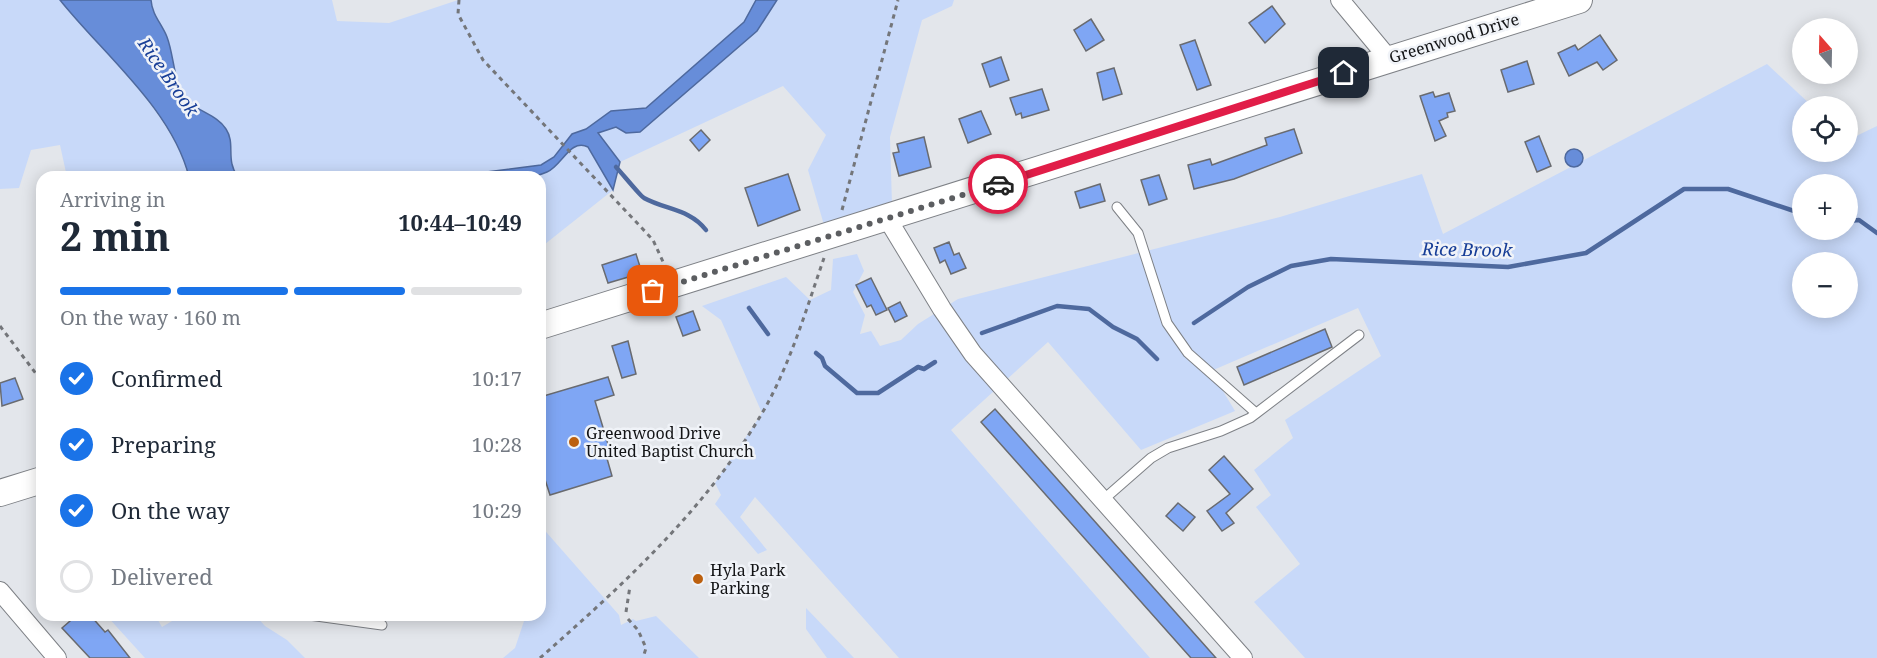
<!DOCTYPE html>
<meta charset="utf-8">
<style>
body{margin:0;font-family:"Noto Serif",serif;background:#f6f6f7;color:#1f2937;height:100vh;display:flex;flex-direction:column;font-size:22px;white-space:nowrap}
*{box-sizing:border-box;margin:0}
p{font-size:20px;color:#747a83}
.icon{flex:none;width:33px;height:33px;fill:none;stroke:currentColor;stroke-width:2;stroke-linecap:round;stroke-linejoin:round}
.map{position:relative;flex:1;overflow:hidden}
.details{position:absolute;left:36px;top:171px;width:510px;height:450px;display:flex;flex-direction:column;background:#fff;border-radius:18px;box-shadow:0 3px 15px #0003}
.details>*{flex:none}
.needle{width:39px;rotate:340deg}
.buttons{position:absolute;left:1792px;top:18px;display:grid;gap:12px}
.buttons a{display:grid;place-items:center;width:66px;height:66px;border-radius:50%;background:#fff;box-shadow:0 3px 15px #0003;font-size:30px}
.pin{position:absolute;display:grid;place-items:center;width:51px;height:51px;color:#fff;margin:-26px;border-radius:12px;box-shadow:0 3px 9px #0006}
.courier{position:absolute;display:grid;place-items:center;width:60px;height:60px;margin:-30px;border:4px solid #e11d48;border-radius:50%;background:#fff;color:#222;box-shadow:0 2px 8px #0007}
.head em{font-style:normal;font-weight:700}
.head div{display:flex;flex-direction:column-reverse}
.head{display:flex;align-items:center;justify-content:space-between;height:102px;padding:0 24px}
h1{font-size:39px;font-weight:700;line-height:45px}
.bar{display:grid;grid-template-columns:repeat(4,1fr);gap:9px 6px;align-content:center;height:72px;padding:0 24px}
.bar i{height:8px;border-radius:4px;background:#e0e1e3}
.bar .on{background:#1a73e8}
.bar p{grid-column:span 4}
ol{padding:0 24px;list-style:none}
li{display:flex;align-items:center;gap:18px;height:66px}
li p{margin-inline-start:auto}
li .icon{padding:6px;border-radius:50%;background:#1a73e8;color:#fff;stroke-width:4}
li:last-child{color:#747a83}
li i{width:33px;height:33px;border:3px solid #e0e1e3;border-radius:50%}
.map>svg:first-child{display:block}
.green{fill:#c8d9f9;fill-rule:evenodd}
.water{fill:#678dd9;stroke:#4e699e;stroke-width:1.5}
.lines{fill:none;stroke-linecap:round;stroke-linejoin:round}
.stream{stroke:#4e699e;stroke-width:4.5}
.building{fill:#7fa6f4;stroke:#696b70;stroke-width:1.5}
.lane-casing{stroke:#7e8186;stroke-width:11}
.street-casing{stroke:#7e8186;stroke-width:20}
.secondary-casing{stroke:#7e8186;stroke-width:28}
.path{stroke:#74767a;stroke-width:3;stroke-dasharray:4.5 4.5;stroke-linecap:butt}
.lane{stroke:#fff;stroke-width:9}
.street{stroke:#fff;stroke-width:18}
.secondary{stroke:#fff;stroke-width:26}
.done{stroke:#5c5e61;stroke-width:6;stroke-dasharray:0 10.8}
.route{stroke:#e11d48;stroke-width:8}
.poi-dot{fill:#bc600e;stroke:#f0f3f8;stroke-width:2}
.labels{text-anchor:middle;stroke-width:5;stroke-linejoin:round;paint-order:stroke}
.street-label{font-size:16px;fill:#131416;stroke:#f0f3f8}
.poi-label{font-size:16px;fill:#131416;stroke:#f0f3f8;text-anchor:start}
.water-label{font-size:18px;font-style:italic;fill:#173e97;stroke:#f0f3f8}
</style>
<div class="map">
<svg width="1877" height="658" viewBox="0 0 1877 658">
<rect width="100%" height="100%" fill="#e3e6eb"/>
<!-- green -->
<g class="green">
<path d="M0 0H61C102 48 174 117 189 177H67L60 145 31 150 19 188 0 189Z"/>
<path d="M151 0H332L337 21 389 23 458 0H756L744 22 646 108 611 111 586 129 572 134 554 157 541 165 447 177H238C226 162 235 152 229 139 218 117 205 117 189 102 173 86 175 58 167 37 162 24 152 15 151 0Z"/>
<polygon points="777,0 954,0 952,6 922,20 890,137 892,205 824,225 808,170 826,135 783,86 620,162 598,133 616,127 626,133 757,31"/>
<path d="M1767 64 1812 106H1803V152H1848V140L1877 126V658H1305L1254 602 1300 564 1256 507 1271 495 1254 470 1293 438 1285 420 1381 356 1358 308 1211 371 1235 411 1141 450 1048 342 951 430 1150 658H899L755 497 740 517 767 550 758 554 715 504 721 495 715 483 762 413 721 320 702 306 786 277 810 300 831 290 833 259 857 254 864 271 853 292 865 315 860 334 871 331 880 346 901 340 918 324 958 299 1280 217 1422 174 1443 234ZM1803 184H1848V230H1803ZM1803 262H1848V308H1803Z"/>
<polygon points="575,145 588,147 613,190 540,248 540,177 523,177 547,172"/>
<polygon points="540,525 619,615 621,625 633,619 636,621 656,616 699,658 503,658 515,648 526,615 540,615"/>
<polygon points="806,608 854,658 827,658 806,629"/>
<polygon points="106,615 155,615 162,627 182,615 255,615 265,626 287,640 305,658 145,658"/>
</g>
<!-- water -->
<g class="water">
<path d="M60 0H151C152 15 162 24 167 37 175 58 173 86 189 102 200 112 218 116 226 129 236 144 225 160 238 177H189C172 109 103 54 60 0Z"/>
<path d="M756 0H777L757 31 640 132 626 133 616 127 598 133 620 162 613 190 588 147C570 138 562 166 547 172 524 183 474 177 447 177L541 165 554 157 572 134 586 129 611 111 646 108 744 22Z"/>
<circle cx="1574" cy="158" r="9"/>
</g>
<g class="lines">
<!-- stream -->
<g class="stream">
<path d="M616 167C621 172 641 197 644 198 666 210 690 209 706 230"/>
<polyline points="1848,221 1859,220 1877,233"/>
<polyline points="749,308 768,334"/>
<polyline points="1194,323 1248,287 1291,266 1331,259 1508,267 1586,253 1684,189 1728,189 1803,214"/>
<polyline points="982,333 1057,306 1089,309 1113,327 1137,339 1157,359"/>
<polyline points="816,353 822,358 825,366 857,393 878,393 918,367 924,369 935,362"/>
</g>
</g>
<!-- building -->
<g class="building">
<polygon points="1272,6 1285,24 1265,43 1249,23"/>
<polygon points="1091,19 1104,40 1086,51 1074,30"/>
<polygon points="1600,35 1617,60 1603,70 1597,62 1569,76 1558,53 1575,45 1578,50"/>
<polygon points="1195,40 1211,85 1197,90 1180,45"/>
<polygon points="1001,57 1009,80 990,87 982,64"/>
<polygon points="1527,61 1534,84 1508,92 1501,70"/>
<polygon points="1114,68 1122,94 1103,100 1097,73"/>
<polygon points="1042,89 1049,110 1022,118 1021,113 1016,115 1010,98"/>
<polygon points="1433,92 1435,97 1449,93 1455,111 1447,113 1448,117 1439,121 1446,136 1435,141 1420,96"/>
<polygon points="981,111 991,134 968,143 959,119"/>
<polygon points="1294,129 1302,153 1234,179 1194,189 1188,165 1210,159 1212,165 1267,145 1265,138"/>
<polygon points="701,130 710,140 699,151 690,140"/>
<polygon points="1539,136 1551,166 1537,172 1525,142"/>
<polygon points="924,137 931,167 899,176 893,153 899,152 897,144"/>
<polygon points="788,174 800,210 758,226 745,188"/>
<polygon points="1159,175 1167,199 1149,205 1141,180"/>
<polygon points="1100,184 1105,201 1080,208 1075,192"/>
<polygon points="949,242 954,255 959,253 966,268 951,274 945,260 940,263 934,248"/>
<polygon points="636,254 642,273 608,283 602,265"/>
<polygon points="871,278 887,310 876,315 871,305 867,307 856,285"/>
<polygon points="900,302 907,316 895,322 888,308"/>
<polygon points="693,311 700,330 683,336 676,317"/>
<polygon points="1325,329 1332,347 1244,385 1237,367"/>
<polygon points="628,341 636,374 622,378 612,346"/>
<polygon points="608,377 614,395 595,401 611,454 606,455 612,476 550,495 540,464 540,397"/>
<polygon points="15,378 23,399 2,406 0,383"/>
<polygon points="995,409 1216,658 1191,658 981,422"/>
<polygon points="1224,456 1253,489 1226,513 1234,523 1222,531 1207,511 1230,494 1209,470"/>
<polygon points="1178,503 1195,517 1183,531 1166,516"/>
<polygon points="77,615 90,615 105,632 108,630 130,658 90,658 62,628"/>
</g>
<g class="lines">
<defs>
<g id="lane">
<polyline points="1117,207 1138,233 1167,323 1188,353 1256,413"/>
<polyline points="1103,500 1151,458 1168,448 1221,431 1250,418 1359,335"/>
<polyline points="309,615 382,625"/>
</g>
<g id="street">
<polyline points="1340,0 1389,59"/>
<polyline points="887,218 942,309 973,354 1243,658"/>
<polyline points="0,591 57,658"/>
</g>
<g id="secondary">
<polyline points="540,326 1579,0"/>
<polyline points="0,493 42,480"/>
</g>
</defs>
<!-- lane casing -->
<use href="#lane" class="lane-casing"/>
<!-- street casing -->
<use href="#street" class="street-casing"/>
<!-- secondary casing -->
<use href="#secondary" class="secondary-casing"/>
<!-- path -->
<g class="path">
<polyline points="459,0 458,14 483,60 639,225 653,240 665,266"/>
<polyline points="842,210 898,0"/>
<polyline points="0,326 37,375 42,392"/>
<polyline points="626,612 630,586"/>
<polyline points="628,619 638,630 646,648 643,658"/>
<path d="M540 658C622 586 705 510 761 415 789 368 806 310 824 258"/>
</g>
<!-- lane -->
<use href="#lane" class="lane"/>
<!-- street -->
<use href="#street" class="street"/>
<!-- secondary -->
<use href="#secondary" class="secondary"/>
</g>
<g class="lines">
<!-- done -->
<polyline class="done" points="653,291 998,184"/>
<!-- route -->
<polyline class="route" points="998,184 1344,73"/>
</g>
<!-- markers -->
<g class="poi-dot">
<circle cx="574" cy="442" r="6"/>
<circle cx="698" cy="579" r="6"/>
</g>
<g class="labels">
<!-- street labels -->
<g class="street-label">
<text transform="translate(1454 38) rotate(-17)" y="6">Greenwood Drive</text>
</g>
<!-- poi labels -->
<g class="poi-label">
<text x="586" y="439">Greenwood Drive<tspan x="586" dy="18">United Baptist Church</tspan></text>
<text x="710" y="576">Hyla Park<tspan x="710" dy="18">Parking</tspan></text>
</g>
<!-- water labels -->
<g class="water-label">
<text transform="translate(168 77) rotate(55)" y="6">Rice Brook</text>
<text transform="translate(1467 250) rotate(1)" y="6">Rice Brook</text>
</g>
</g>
</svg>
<div class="buttons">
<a><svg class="needle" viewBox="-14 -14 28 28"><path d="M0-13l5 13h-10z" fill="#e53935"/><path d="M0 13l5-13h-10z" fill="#747a83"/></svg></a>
<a><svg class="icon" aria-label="locate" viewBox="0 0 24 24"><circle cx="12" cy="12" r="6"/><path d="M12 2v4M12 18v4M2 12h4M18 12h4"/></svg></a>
<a>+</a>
<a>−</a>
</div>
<div class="pin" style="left:653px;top:291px;background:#ea580c"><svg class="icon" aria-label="bag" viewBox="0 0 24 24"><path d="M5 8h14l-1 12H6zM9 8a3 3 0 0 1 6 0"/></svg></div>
<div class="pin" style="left:1344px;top:73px;background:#1f2937"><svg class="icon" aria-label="home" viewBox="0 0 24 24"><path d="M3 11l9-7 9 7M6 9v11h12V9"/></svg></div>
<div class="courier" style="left:998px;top:184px"><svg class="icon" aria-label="car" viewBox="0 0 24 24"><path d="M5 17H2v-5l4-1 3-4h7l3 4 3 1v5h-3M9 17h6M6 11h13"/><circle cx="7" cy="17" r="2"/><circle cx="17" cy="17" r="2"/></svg></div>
<section class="details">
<div class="head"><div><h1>2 min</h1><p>Arriving in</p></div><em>10:44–10:49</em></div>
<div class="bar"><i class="on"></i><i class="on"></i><i class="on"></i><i></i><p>On the way · 160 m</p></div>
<ol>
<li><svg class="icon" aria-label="check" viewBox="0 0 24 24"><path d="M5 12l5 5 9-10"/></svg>Confirmed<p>10:17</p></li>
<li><svg class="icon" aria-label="check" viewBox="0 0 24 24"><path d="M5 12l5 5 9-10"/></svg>Preparing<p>10:28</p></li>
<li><svg class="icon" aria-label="check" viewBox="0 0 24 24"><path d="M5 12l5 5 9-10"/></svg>On the way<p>10:29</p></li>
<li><i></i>Delivered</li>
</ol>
</section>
</div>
